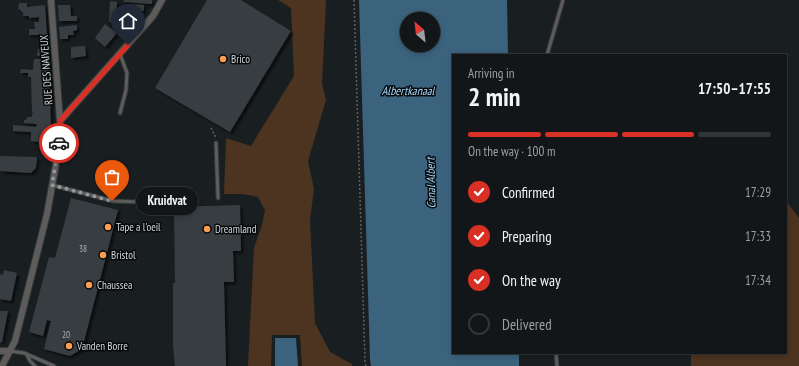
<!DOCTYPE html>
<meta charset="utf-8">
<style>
body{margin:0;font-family:"PT Sans Narrow",sans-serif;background:#1c1f22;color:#f1f3f6;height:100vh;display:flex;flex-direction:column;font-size:15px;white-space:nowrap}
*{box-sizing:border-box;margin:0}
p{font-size:13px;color:#9d9fa2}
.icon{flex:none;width:22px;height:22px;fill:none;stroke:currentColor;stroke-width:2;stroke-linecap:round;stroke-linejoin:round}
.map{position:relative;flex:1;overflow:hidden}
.details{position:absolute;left:452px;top:54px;width:335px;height:300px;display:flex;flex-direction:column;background:#131619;border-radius:0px;box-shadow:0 2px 6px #0003,0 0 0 1px #323538}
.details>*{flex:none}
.needle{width:26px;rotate:332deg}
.fabs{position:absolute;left:400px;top:12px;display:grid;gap:8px}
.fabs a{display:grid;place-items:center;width:40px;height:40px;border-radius:50%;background:#131619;box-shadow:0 2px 6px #0003,0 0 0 1px #323538;font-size:20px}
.pin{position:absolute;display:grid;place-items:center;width:34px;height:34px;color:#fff;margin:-41px -17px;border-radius:50% 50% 50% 0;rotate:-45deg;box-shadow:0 0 4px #0007}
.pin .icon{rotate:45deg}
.courier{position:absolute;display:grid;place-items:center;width:40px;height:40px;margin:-20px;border:3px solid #d93025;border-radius:50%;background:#fff;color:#222;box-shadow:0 1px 5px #0007}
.bubble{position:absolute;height:28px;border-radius:14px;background:#131619;box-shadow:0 2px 6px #0003,0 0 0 1px #323538;font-size:13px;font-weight:700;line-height:28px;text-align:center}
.headline em{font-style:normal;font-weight:700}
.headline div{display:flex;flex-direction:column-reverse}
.headline{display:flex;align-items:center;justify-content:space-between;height:68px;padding:0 16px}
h1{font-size:26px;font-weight:700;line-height:30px}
.bar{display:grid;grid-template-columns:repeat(4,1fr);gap:6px 4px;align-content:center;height:48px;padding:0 16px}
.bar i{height:5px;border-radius:3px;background:#323538}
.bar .on{background:#d93025}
.bar p{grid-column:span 4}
ol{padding:0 16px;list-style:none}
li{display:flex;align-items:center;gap:12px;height:44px}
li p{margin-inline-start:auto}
li .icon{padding:4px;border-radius:50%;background:#d93025;color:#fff;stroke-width:4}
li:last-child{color:#9d9fa2}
li i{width:22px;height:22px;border:2px solid #323538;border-radius:50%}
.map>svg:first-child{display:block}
.green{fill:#4d3421}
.water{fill:#3b637e;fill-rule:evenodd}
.building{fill:#393e42;filter:url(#shadow)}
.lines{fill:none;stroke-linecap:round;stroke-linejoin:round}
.lane-casing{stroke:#33383b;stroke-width:5}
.street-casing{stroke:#33383b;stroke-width:8}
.path{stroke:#5d6164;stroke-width:1.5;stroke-dasharray:2 2;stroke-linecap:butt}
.lane{stroke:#5e5c5a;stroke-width:3}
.street{stroke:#5e5c5a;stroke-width:6}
.done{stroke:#94989a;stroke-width:4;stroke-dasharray:0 7.2}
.route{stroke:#d93025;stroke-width:5}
.poi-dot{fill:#fb9e50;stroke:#060809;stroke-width:1.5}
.labels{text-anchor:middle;stroke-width:3;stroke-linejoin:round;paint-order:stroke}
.number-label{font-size:9px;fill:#afb2b5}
.poi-label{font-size:11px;fill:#d6d9db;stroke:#060809;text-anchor:start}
.street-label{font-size:11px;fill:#d6d9db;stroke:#060809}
.water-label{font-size:12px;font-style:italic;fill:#a2d5fb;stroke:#060809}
</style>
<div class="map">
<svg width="799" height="366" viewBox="0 0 799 366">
<defs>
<filter id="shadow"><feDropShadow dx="2.5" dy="2.5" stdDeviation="1" flood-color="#0009"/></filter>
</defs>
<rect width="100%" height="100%" fill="#191e21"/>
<!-- green -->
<g class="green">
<polygon points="278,0 326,0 322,84 326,100 308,161 314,189 310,220 315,323 330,352 352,364 352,366 302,366 300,335 272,335 271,366 248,366 254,248 262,225 265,210 258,197 243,194 224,194 226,138 251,146 294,76 291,8"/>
<polygon points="786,201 799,218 799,366 691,366 691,353 786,353"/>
</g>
<!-- water -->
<g class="water">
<path d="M359 0H507L508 55H453V353H519V366H371L370 360ZM407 19H433V45H407Z"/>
<polygon points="275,338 296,338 298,366 275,366"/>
</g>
<!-- building -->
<g class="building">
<polygon points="124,0 152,0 152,4 123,2"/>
<polygon points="207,0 241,0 291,31 230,132 155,88"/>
<polygon points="110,1 117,2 117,9 127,10 127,4 144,5 144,11 140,11 140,20 121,18 120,14 114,15 114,23 109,22"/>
<polygon points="19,3 27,3 27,7 45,5 47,35 29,35 29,29 35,29 34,22 39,22 39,17 29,18 29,16 23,16 23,12 21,12 21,10 18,9"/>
<polygon points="58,5 70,5 71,16 77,16 77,21 59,21"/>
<polygon points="105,24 117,33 105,47 95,38"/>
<polygon points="77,25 77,30 73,31 74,35 68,35 68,39 60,39 59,27"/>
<polygon points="85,46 86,56 71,58 71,47"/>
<polygon points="48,48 49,56 37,56 38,49"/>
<polygon points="34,59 49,59 51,128 48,128 46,143 31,141 31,132 13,131 13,125 36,127 37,124 24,123 24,120 26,120 27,117 32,117 32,113 34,112 32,112 31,77 28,77 28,73 20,73 21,69 33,70"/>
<polygon points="0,156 37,157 36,168 31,173 0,171"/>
<polygon points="71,198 118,210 82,349 70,356 44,349 51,321 47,320 43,336 29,332 49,257 55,258"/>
<polygon points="240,205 241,251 233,251 234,282 224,282 226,366 175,366 173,346 173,283 175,283 174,207"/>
<polygon points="4,270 17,273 11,301 0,299 0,274 3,275"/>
<polygon points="0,311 8,311 2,342 0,342"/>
</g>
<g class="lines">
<defs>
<g id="lane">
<polyline points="120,54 127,73 126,90 120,113"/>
<polyline points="547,55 563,0"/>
<polyline points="216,143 218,198"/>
<polyline points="52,185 113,201 140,202"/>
<polyline points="10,351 24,353 54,366"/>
<polyline points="556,353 557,366"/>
<polyline points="27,355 30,361 35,366"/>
</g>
<g id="street">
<polyline points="60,121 153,16 162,0"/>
<polyline points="0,351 10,351"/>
<polyline points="2,366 15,341 47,214 59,147 60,121 51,0"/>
</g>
</defs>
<!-- lane casing -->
<use href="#lane" class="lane-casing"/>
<!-- street casing -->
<use href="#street" class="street-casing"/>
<!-- path -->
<g class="path">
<polyline points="354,0 365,361 366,366"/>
<polyline points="211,128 216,138"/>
</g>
<!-- lane -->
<use href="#lane" class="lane"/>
<!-- street -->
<use href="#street" class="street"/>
</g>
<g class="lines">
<!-- done -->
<polyline class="done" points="59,143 52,185 112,201"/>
<!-- route -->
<polyline class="route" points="59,143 60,121 128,45"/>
</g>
<!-- markers -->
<g class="poi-dot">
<circle cx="223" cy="59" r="4"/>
<circle cx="108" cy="227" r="4"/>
<circle cx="207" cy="229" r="4"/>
<circle cx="103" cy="255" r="4"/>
<circle cx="89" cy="285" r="4"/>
<circle cx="69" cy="346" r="4"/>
</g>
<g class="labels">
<!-- number labels -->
<g class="number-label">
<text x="83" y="252">38</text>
<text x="66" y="338">20</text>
</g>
<!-- poi labels -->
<g class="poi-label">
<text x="231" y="63">Brico</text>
<text x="116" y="231">Tape a l'oeil</text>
<text x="215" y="233">Dreamland</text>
<text x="111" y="259">Bristol</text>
<text x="97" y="289">Chaussea</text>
<text x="77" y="350">Vanden Borre</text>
</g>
<!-- street labels -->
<g class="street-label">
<text transform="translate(46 70) rotate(-94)" y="4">RUE DES NAIVEUX</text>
</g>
<!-- water labels -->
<g class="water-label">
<text x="408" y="95">Albertkanaal</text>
<text transform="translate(431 183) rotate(-91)" y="4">Canal Albert</text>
</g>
</g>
</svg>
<div class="fabs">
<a><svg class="needle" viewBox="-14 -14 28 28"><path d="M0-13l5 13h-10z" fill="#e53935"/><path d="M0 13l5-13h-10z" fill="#9d9fa2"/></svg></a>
</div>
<div class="pin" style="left:112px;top:201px;background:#ea580c"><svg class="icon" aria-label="bag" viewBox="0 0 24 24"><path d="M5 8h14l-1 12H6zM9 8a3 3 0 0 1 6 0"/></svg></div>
<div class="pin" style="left:128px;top:45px;background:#1f2937"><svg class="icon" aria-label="home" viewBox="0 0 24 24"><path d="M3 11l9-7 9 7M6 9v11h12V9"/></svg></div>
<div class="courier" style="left:59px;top:143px"><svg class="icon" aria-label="car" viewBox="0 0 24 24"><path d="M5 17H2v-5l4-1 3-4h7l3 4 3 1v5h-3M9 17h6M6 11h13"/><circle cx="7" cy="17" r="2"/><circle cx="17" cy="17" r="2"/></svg></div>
<div class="bubble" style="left:136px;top:187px;width:62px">Kruidvat</div>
<section class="details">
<div class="headline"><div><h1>2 min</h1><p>Arriving in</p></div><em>17:50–17:55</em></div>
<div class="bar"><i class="on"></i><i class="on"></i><i class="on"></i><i></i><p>On the way · 100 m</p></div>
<ol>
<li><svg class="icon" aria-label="check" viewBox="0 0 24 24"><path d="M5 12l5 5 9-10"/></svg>Confirmed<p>17:29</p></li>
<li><svg class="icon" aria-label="check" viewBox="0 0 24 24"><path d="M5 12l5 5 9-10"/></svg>Preparing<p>17:33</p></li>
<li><svg class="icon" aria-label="check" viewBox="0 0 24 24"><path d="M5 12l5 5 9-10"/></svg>On the way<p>17:34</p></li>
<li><i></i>Delivered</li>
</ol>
</section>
</div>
